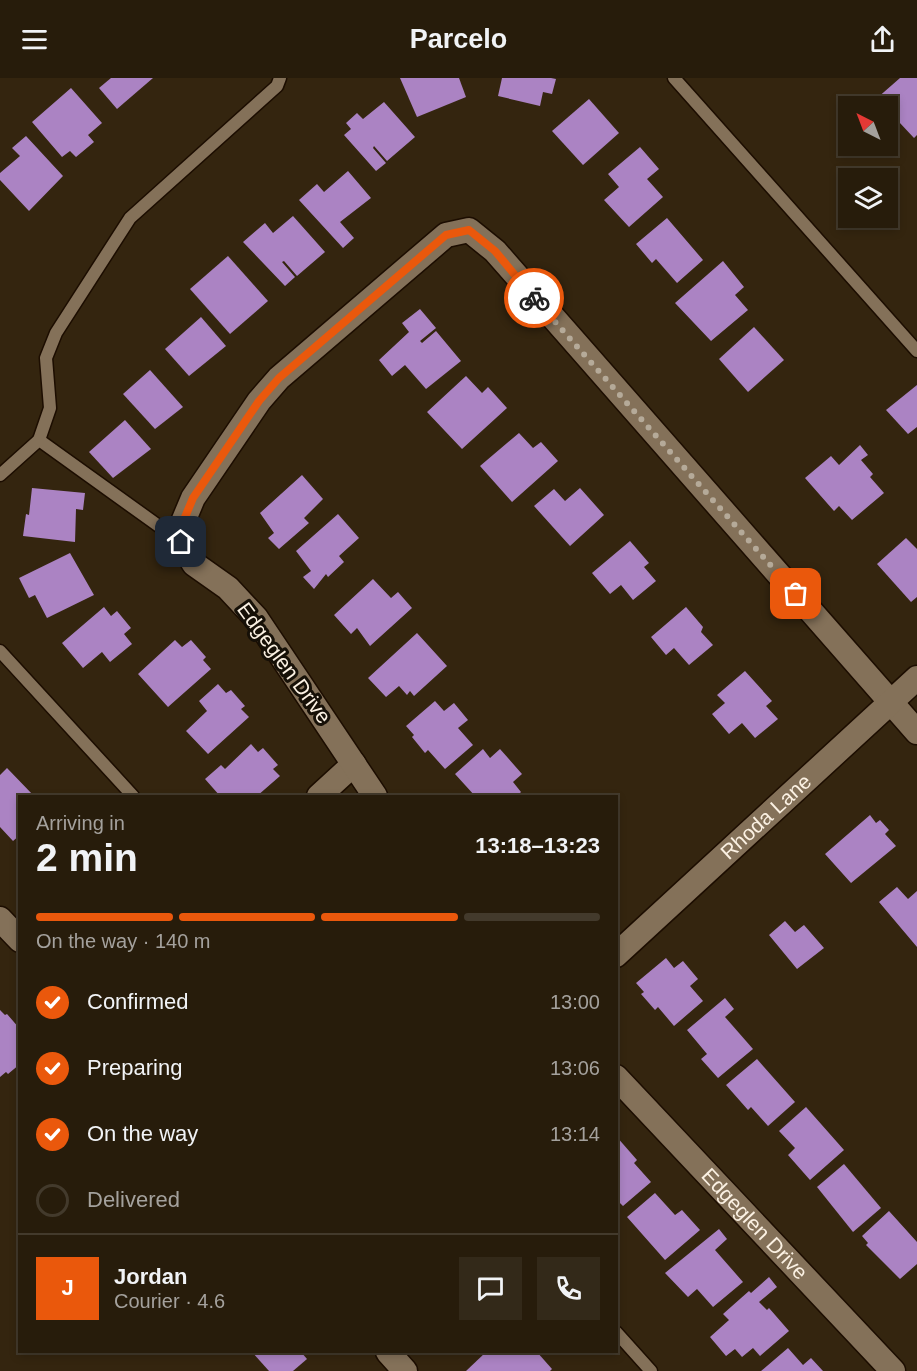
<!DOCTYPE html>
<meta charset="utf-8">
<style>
body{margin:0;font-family:Arial,sans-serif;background:#332919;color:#f1f3f6;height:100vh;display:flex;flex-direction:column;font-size:22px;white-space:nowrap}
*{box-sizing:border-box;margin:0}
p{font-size:20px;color:#a4a19d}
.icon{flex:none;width:33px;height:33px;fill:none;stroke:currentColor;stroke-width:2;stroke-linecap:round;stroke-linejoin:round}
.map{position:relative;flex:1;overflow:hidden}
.details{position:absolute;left:18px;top:717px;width:600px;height:558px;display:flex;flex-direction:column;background:#271c0b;border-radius:0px;box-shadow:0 3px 9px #0003,0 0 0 2px #433a2c}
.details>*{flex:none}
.needle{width:39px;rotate:318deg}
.fabs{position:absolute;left:838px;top:18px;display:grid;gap:12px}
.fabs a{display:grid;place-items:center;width:60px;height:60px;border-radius:0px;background:#271c0b;box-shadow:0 3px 9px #0003,0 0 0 2px #433a2c;font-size:30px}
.pin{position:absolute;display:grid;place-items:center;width:51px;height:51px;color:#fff;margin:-26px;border-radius:12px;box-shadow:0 3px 9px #0006}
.courier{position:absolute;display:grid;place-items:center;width:60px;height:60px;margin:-30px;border:4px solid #ea580c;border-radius:50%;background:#fff;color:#222;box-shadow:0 2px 8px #0007}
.summary em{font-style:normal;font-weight:600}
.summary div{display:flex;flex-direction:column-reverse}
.summary{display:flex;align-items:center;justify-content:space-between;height:102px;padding:0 18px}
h1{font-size:39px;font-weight:600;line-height:45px}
.bar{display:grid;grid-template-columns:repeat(4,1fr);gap:9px 6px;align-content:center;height:72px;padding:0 18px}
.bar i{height:8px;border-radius:4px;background:#433a2c}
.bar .current{background:#ea580c}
.bar p{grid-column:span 4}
.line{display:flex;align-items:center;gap:15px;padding:0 18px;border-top:2px solid #433a2c}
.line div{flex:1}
.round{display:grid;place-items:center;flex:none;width:63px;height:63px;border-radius:0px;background:#332919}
ol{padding:0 18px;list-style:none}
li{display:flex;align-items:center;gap:18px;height:66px}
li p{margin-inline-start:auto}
li .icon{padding:6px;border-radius:50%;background:#ea580c;color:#fff;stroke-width:4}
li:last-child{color:#a4a19d}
li i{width:33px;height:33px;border:3px solid #433a2c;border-radius:50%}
header{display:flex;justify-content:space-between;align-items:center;height:78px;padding:0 18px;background:#271c0b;font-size:27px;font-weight:600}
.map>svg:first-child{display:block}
.building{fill:#ab83c3}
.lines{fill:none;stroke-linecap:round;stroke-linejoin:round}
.service-casing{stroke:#1c0d00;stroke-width:15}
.minor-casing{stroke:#1c0d00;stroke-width:27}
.service{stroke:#847159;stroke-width:12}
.minor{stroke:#847159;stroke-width:24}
.done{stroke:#b5aa99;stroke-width:6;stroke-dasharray:0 10.8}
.route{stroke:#ea580c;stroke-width:8}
.labels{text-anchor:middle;stroke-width:6;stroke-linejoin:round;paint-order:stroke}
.street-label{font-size:21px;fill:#fbf1e3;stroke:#161007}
</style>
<header><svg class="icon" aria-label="menu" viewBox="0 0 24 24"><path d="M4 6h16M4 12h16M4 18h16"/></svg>Parcelo<svg class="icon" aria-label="share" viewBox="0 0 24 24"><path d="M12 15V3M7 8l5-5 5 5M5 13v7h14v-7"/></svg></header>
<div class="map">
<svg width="917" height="1293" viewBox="0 0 917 1293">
<rect width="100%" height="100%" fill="#34250f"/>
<!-- building -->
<g class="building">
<polygon points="111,0 153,0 117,31 99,10"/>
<polygon points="400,0 459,0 466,19 417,39"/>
<polygon points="502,0 551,0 556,1 552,16 543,14 540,28 498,18"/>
<polygon points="900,0 917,0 917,57 914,60 899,44 891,52 888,49 888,28 868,28"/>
<polygon points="71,10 102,45 88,57 94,64 76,79 70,73 62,79 32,44"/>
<polygon points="589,21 619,55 583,87 552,53"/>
<polygon points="384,24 415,59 387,83 374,68 373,70 386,85 376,93 344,57 351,51 346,45 357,35 363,41"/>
<polygon points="26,58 63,98 29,133 0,102 0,95 20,78 12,70"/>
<polygon points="640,69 659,91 647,101 663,119 629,149 604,122 619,109 608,96"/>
<polygon points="348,93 371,120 340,144 354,160 343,170 299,122 317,106 324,114"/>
<polygon points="293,138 325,174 297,198 284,183 282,184 295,199 285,208 243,164 265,145 273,155"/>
<polygon points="667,140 703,182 677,205 656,181 652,185 636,166"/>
<polygon points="228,178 268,223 230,256 190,211"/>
<polygon points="723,183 744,209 735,217 748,232 711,263 675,225"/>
<polygon points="420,231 436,250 420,263 422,265 436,253 461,283 426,311 405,287 392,298 379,282 409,254 402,245"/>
<polygon points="201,239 226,268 189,298 165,271"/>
<polygon points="754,249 784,282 748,314 719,281"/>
<polygon points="150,292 183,329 155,351 123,316"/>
<polygon points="466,298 482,315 488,309 507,330 462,371 427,334"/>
<polygon points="917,307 917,349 908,356 886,332"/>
<polygon points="125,342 151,371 113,400 89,374"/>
<polygon points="519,355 533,370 541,364 558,383 512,424 480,388"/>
<polygon points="860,367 868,377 861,382 873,396 870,399 884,415 852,442 839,428 834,433 805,400 831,378 839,387"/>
<polygon points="302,397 323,421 304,440 309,445 279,471 268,460 274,455 260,435"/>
<polygon points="32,410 85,415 83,432 76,431 75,464 23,458 26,436 29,437"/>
<polygon points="580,410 604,437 570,468 534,428 554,411 565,423"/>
<polygon points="338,436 359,460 339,478 344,484 328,499 326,496 314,511 303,499 311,493 296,473"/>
<polygon points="906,460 917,471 917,519 911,524 877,486"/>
<polygon points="630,463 649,485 644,489 656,503 633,522 621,507 610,516 592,495"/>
<polygon points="70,475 94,517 47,540 35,517 29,520 19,500"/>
<polygon points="373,501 391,520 398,514 412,530 370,568 357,550 351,556 334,537"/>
<polygon points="104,529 111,538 117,533 131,550 124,556 132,566 110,584 102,574 83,590 62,565"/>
<polygon points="686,529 703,549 701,554 713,567 689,587 674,570 666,577 651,559"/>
<polygon points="417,555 447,588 414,618 410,613 407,617 399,608 386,619 368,600"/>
<polygon points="175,562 182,569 191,562 206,579 203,582 211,591 168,629 138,596"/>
<polygon points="745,593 772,623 766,628 778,641 755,660 742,645 729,656 712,636 725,625 717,617"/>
<polygon points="218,606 226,615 231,612 245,628 241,631 249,639 208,676 186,653 207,633 199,623"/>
<polygon points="435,623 444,633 454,625 468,642 458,650 473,667 445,691 428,672 425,675 412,659 414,657 406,648"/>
<polygon points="251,666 258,674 263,670 278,687 273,691 280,698 257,718 220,718 205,701 221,687 225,691"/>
<polygon points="483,671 490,680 500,671 522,696 513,704 521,714 517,718 475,718 455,696"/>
<polygon points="7,690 34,718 20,718 20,757 13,763 0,749 0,697"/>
<polygon points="870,737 876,745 880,742 889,752 885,756 896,768 851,805 825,776"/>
<polygon points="897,809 908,821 917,813 917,869 879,824"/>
<polygon points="785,843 795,854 804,847 824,870 797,891 769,857"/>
<polygon points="666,880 674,890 683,883 698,901 690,908 703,923 674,948 658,929 655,932 641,916 644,914 636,905"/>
<polygon points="725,920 734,931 725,939 753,971 718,1000 701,981 707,976 687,952"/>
<polygon points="0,932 5,937 7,936 20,951 20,986 8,996 6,994 0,999"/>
<polygon points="757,981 795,1024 768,1048 751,1029 748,1032 726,1007"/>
<polygon points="806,1029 844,1072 810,1102 788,1077 795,1070 779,1053"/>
<polygon points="616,1058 637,1082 634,1085 651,1104 623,1128 616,1121"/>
<polygon points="844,1086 881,1130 853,1154 817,1109"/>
<polygon points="655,1115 675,1137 682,1132 700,1152 665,1182 627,1139"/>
<polygon points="889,1133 917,1164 917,1186 900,1201 866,1167 868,1165 862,1158"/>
<polygon points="719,1151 727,1161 715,1172 743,1204 713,1229 697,1211 688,1219 665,1195"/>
<polygon points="769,1199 777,1209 759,1224 767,1232 769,1230 789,1253 760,1278 753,1270 742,1279 735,1271 726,1278 710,1259 729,1242 723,1236 749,1213 751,1215"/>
<polygon points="788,1270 803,1287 811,1280 823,1293 761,1293"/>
<polygon points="252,1274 301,1274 307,1281 293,1293 269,1293"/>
<polygon points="486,1274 537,1274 552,1291 550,1293 466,1293"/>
</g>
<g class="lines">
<defs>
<g id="service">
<polyline points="674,0 917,273"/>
<polyline points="39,362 50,330 46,280 56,255 130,140 277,8 280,0"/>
<polyline points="0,397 39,362 181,464"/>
<polyline points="0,573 133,718"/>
<polyline points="616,1254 651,1293"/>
</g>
<g id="minor">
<polyline points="319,718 354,686"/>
<polyline points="375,718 256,540 228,510 194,486 181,464 183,444 193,420 259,323 279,300 446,157 469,152 495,173 917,654"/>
<polyline points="0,841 20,862"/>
<path id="s1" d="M616 877 917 600"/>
<path id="s2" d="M616 999 893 1293"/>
<polyline points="388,1274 405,1293"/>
</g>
</defs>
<!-- service casing -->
<use href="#service" class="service-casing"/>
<!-- minor casing -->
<use href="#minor" class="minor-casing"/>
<!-- service -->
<use href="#service" class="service"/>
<!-- minor -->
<use href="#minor" class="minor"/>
</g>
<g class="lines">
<!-- done -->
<polyline class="done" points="534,220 796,516"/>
<!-- route -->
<polyline class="route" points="181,464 183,444 193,420 259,323 279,300 446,157 469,152 495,173 534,220"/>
</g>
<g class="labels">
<!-- street labels -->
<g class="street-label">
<text transform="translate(284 585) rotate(54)" y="7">Edgeglen Drive</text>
<text dy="7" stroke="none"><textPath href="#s1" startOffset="204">Rhoda Lane</textPath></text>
<text dy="7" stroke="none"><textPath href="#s2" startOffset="202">Edgeglen Drive</textPath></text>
</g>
</g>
</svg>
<div class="fabs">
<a><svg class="needle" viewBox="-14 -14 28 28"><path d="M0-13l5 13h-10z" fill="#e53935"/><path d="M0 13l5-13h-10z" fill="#a4a19d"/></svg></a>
<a><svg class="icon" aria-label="layers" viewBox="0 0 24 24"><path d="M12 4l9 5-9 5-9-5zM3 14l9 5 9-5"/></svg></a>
</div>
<div class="pin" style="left:796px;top:516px;background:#ea580c"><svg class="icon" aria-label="bag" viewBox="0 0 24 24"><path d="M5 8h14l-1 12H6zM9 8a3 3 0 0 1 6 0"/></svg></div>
<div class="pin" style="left:181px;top:464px;background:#1f2937"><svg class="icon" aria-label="home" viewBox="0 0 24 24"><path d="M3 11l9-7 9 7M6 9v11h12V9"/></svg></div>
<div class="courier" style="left:534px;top:220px"><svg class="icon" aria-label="bike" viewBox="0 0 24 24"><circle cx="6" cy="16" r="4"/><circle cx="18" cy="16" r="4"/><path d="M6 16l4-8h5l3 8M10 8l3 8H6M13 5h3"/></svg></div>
<section class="details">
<div class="summary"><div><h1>2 min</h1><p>Arriving in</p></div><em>13:18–13:23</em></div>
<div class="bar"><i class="current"></i><i class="current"></i><i class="current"></i><i></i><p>On the way · 140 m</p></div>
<ol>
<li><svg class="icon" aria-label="check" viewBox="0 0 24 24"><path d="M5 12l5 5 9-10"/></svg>Confirmed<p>13:00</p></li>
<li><svg class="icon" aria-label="check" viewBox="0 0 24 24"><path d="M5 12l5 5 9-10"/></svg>Preparing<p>13:06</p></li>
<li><svg class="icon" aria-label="check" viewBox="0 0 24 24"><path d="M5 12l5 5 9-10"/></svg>On the way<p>13:14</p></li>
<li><i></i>Delivered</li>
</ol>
<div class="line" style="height:108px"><b class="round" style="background:#ea580c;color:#fff">J</b><div><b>Jordan</b><p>Courier · 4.6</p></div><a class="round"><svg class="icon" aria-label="chat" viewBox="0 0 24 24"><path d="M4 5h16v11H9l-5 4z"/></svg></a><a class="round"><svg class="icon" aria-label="phone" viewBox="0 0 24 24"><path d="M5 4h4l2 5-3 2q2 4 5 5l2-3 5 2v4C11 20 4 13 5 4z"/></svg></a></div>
</section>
</div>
